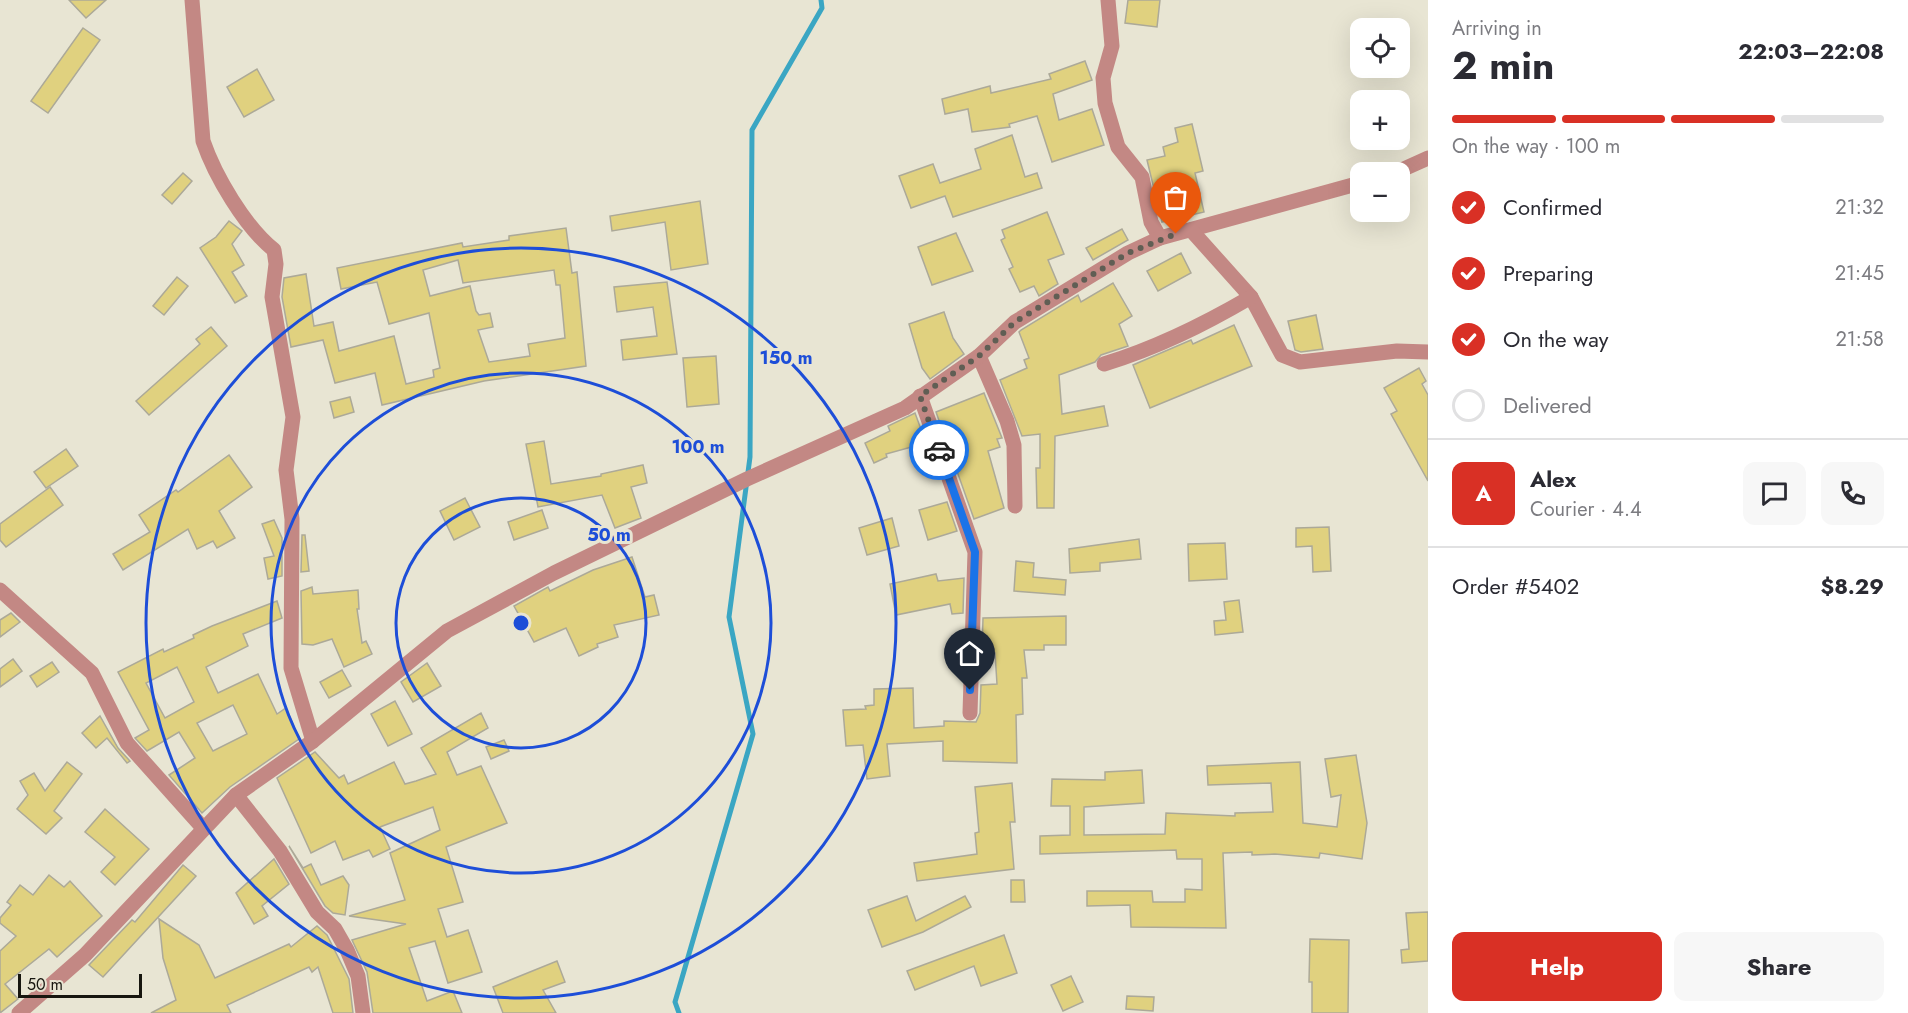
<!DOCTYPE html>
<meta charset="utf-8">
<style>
body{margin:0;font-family:Jost,sans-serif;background:#f7f7f7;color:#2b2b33;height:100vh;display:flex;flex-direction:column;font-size:22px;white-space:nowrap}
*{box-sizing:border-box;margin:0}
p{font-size:20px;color:#7c7c81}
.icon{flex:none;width:33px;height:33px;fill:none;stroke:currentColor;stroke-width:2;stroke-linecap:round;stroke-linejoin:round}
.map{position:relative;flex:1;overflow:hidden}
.side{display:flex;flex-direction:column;background:#fff;width:480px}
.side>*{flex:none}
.controls{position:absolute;left:1350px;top:18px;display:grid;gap:12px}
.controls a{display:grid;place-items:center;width:60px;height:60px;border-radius:12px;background:#fff;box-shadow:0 6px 24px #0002;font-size:30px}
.scale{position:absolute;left:18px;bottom:15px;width:124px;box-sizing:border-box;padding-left:6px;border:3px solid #17160f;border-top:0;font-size:16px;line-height:21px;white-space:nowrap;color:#17160f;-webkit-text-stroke:4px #e8e5d3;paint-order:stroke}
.pin{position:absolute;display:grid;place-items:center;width:51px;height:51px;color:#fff;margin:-62px -26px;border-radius:50% 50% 50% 0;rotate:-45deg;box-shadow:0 0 6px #0007}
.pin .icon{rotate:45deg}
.courier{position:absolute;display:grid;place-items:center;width:60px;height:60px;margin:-30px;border:4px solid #1a73e8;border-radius:50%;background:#fff;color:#222;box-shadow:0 2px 8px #0007}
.headline em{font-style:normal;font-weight:700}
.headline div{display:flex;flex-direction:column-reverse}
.headline{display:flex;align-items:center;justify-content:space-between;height:102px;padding:0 24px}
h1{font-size:39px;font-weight:700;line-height:45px}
.bar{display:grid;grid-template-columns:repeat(4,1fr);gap:9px 6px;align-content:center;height:72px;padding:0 24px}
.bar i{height:8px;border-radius:4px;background:#e1e1e2}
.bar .current{background:#d93025}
.bar p{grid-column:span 4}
.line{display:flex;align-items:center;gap:15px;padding:0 24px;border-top:2px solid #e1e1e2}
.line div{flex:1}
.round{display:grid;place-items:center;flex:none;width:63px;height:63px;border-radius:12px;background:#f7f7f7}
ol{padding:0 24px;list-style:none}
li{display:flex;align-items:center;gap:18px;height:66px}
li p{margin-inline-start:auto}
li .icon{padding:6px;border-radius:50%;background:#d93025;color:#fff;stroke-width:4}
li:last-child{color:#7c7c81}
li i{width:33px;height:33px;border:3px solid #e1e1e2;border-radius:50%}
.button{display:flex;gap:12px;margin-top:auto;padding:12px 24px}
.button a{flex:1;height:69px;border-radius:12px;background:#d93025;color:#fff;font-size:24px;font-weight:700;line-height:69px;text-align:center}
.button a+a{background:#f7f7f7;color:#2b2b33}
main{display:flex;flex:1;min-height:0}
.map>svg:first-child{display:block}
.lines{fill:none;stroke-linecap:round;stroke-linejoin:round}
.stream{stroke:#3aa6c3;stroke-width:5}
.building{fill:#e0d17f;stroke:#aca998;stroke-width:1.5;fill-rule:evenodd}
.street{stroke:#c38884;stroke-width:15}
.done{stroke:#605e54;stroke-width:6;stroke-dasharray:0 10.8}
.route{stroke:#1a73e8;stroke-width:8}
.ring{fill:none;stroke:#1d4ed8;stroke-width:3}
.centre{fill:#1d4ed8;stroke:#e8e5d3;stroke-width:3}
.ring-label{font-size:18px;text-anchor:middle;font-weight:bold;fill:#1d4ed8;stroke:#e8e5d3;stroke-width:6;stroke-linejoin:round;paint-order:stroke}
</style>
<main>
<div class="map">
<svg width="1428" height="1013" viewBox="0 0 1428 1013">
<rect width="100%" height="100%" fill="#e8e5d3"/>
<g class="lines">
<!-- stream -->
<polyline class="stream" points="679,1013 675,1002 753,734 729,617 750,457 752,130 822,8 821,0"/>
</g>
<!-- building -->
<g class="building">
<polygon points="69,0 106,0 86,18"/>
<polygon points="1128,0 1160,0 1157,27 1125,23"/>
<polygon points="83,28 100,40 48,113 31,101"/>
<polygon points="1085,61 1092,80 1053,94 1059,120 1092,109 1104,145 1052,162 1037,116 1009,124 1010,127 972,132 968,109 945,114 942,99 990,86 991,93 1051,79 1049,74"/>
<polygon points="257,69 274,100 244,117 227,87"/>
<polygon points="1192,124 1203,171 1195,173 1204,212 1162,222 1147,160 1165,156 1163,147 1178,142 1175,128"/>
<polygon points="1012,135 1025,177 1037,173 1042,188 953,217 945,196 911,208 899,176 933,164 940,183 981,169 975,149"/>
<polygon points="183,173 192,181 172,204 162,195"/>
<polygon points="700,201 708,264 671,270 665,222 612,231 610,216"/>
<polygon points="1047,212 1064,254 1048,260 1058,284 1039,296 1034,286 1020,292 1009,269 1013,267 1001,240 1005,238 1002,230"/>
<polygon points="229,221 242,231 232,244 244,265 232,272 247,296 235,303 200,248 216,237"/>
<path d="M566 228 572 273 577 272 586 366 484 381 382 405 375 373 335 383 323 340 291 347 282 297 284 278 306 274 314 326 333 322 339 351 394 336 406 384 434 377 433 370 440 368 429 313 389 324 377 282 341 289 337 268 462 243 463 247 509 240V236ZM458 260 463 283 554 270 556 285H560L565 338 528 344 530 356 489 362 478 330 493 327 490 313 479 315 476 311 470 286 430 296 423 270Z"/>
<polygon points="1122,229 1128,240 1093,260 1086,248"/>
<polygon points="956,233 973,271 932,285 918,247"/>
<polygon points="1181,253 1191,273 1158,291 1147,271"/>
<polygon points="177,277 188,286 164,315 153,306"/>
<polygon points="667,282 677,354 623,360 621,340 657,336 653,307 617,312 614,287"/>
<polygon points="1113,283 1132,316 1119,324 1128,346 1101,355 1095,362 1059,375 1062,414 1104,406 1108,426 1055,436 1054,508 1037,508 1036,468 1040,468 1040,434 1022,436 1000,380 1027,368 1024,360 1029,358 1019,332 1021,330 1078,295 1081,302"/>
<polygon points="944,312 953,338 964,354 930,379 922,368 909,324"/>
<polygon points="1316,315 1323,349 1301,352 1295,350 1288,321"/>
<polygon points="1234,325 1252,366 1150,408 1133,365 1191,340 1193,344"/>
<polygon points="211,327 227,346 149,415 136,401 200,344 196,339"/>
<polygon points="716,356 719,404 687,407 683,358"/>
<polygon points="1419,368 1426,381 1422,384 1428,395 1428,481 1391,414 1397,411 1384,388"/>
<polygon points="984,393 1002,438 997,439 1000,447 988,451 1004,508 974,519 936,412"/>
<polygon points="350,397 354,412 334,418 330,402"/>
<polygon points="915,413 926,443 886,454 887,457 874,463 865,443 890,431 888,426"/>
<polygon points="544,441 551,484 601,476 601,474 643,465 647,483 631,487 641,518 615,528 602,495 538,507 526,444"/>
<polygon points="66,449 78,466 46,488 34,472"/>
<polygon points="229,455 252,487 219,511 235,538 217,548 213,541 197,549 188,529 123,570 113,554 150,532 139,515 176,490 178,492"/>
<polygon points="50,487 63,505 6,547 0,540 0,524"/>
<polygon points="465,498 480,527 454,540 440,511"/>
<polygon points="947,502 957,531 928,540 919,510"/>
<polygon points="542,510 548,528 514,540 508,522"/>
<polygon points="892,518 899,546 867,555 859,528"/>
<polygon points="274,520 282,538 282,576 268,579 264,558 274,556 262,524"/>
<polygon points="1329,527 1331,571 1313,572 1312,546 1296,547 1296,528"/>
<polygon points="302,535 305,535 309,571 301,572"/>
<polygon points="1139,539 1141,559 1100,563 1100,571 1070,573 1069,549"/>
<polygon points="1225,543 1227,579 1189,581 1188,544"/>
<polygon points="632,557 645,597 654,595 659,615 614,625 618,637 597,644 598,647 579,656 566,628 534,642 514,606 548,587 550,591 593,570"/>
<polygon points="1016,561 1034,563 1033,577 1066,580 1065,595 1014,591"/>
<polygon points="936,574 938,581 964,578 963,613 952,614 950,604 896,615 890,584"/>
<polygon points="312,587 313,594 358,590 359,609 357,609 362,643 366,641 372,654 344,667 332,639 313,645 302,644 301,591"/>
<polygon points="1239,600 1243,632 1215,635 1214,621 1226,620 1224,602"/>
<path d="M277 601 282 618 243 634 248 646 206 667 218 693 258 674 277 714 286 708 299 739 230 787 202 813 169 775 195 758 179 732 147 751 135 738 149 730 118 672 163 649 164 652 194 638 193 635 212 626ZM177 667 194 702 165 718 146 683ZM233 705 247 734 213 751 197 723Z"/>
<polygon points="11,613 20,622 0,637 0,620"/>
<polygon points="1066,616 1066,645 1044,645 1044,650 1024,650 1027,678 1022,678 1023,714 1016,715 1017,763 943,761 943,741 887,744 890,776 867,779 863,745 846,746 843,710 866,709 865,706 874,705 874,689 913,688 914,728 944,726 944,721 976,722 980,713 981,685 997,684 995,653 982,653 983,618"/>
<polygon points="13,659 22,671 0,687 0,669"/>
<polygon points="52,662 59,672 37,687 30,676"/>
<polygon points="427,663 441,686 413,702 401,682"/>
<polygon points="342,670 351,686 329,698 320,682"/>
<polygon points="395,701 412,734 388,746 371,714"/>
<polygon points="481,713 488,728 447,752 457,775 481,766 507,823 446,847 463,902 438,909 447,937 468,930 482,972 448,983 435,941 409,948 427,1001 453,991 462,1013 373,1013 367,972 352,940 406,924 349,916 405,900 390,853 440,830 433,807 380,827 390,849 373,857 369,850 343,860 335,841 311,853 277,778 315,752 339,778 344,775 348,784 394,762 405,784 416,781 436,774 421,748"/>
<polygon points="100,716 118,748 130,761 127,763 107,738 96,748 82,733"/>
<polygon points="504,740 509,751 491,759 486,747"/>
<polygon points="1356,755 1367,823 1362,859 1320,853 1319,858 1275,854 1252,855 1252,852 1223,853 1226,928 1131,927 1130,905 1087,906 1087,891 1152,891 1153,902 1185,902 1185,889 1202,890 1202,859 1177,859 1176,850 1040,854 1040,836 1070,835 1070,806 1051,806 1052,779 1105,780 1105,772 1142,770 1144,803 1084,807 1084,835 1165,834 1166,813 1235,816 1235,813 1273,812 1271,783 1208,785 1207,766 1300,762 1303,823 1337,827 1341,795 1331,797 1325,759"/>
<polygon points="67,762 82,774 54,811 62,818 46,834 17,809 28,795 20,781 34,773 45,791"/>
<polygon points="1012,783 1015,822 1010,822 1014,869 917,881 914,863 977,854 975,833 979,832 975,787"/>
<polygon points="105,809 149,849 115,885 101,872 115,857 85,832"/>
<polygon points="289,846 303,868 311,864 321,885 343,876 349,885 345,915 333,913 325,906"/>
<polygon points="274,859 289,884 262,906 268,916 254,924 236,893"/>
<polygon points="183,865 196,876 103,977 89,965 132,920 135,922"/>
<polygon points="49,875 64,887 70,881 102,916 57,957 49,949 5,984 18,999 0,1013 0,951 16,936 0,923 0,918 11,905 7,902 20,885 33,895"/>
<polygon points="1011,880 1024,880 1025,902 1011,902"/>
<polygon points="907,896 916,921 965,896 971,907 923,932 882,947 868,910"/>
<polygon points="1428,912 1428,961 1402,963 1401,950 1409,949 1406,913"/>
<polygon points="159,919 199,945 215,978 289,944 291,947 317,926 327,935 349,979 353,1013 333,1013 318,967 312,972 309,967 227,1005 231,1013 151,1013 176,1000 163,958"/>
<polygon points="1004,935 1017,973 981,986 974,966 915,990 907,971"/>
<polygon points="1310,939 1349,940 1348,1013 1312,1013 1312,982 1309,982"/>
<polygon points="557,961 565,982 543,990 556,1013 503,1013 493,987"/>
<polygon points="1071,976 1083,1002 1063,1011 1051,985"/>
<polygon points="1127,996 1154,997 1153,1011 1126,1009"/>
</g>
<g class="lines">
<!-- street -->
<g class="street">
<path d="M192 0 203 141C215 176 245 227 274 250L276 264 272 297 293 417 286 470 292 519 291 668 313 741"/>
<polyline points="1108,0 1112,46 1103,78 1105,103 1118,147 1142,177 1151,222 1160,238 1360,183"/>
<polyline points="1397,172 1428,158"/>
<polyline points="1191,230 1251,297 1282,355 1300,362 1397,351 1428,352"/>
<polyline points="979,356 1007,421 1014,445 1015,506"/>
<path d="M1104 364C1157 348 1203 325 1251 297"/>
<polyline points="920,396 975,552 970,713"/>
<polyline points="0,590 92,673 127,743 203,828"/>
<polyline points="236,795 280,851 317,912 335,929 347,950 358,976 363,1013"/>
<polyline points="19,1013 85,955 236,795 313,741 447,631 554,573 747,479 905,408 979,356 1015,322 1128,253 1160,238"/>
</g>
</g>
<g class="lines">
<!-- done -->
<polyline class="done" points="939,450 920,396 979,356 1015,322 1128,253 1176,234"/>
<!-- route -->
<polyline class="route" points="939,450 975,552 970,690"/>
</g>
<!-- distance rings -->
<g class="ring">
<circle cx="521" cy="623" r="125"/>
<circle cx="521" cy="623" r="250"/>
<circle cx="521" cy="623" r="375"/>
</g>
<circle cx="521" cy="623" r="9" class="centre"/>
<g class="ring-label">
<text x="786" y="364">150 m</text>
<text x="698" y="453">100 m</text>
<text x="609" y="541">50 m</text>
</g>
</svg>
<div class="controls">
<a><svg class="icon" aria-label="locate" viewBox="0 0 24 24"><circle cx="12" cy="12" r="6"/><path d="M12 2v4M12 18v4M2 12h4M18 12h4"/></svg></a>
<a>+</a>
<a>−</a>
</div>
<div class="scale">50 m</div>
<div class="pin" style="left:1176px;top:234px;background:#ea580c"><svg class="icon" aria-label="bag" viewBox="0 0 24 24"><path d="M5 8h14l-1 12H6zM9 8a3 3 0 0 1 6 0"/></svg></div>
<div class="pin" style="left:970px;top:690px;background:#1f2937"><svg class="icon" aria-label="home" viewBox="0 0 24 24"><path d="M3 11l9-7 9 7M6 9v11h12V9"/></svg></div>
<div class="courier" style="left:939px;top:450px"><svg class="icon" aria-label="car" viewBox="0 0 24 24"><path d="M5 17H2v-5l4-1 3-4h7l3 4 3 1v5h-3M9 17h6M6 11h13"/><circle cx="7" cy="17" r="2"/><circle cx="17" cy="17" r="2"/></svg></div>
</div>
<section class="side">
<div class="headline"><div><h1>2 min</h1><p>Arriving in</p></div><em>22:03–22:08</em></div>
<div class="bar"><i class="current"></i><i class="current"></i><i class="current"></i><i></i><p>On the way · 100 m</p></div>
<ol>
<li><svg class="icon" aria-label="check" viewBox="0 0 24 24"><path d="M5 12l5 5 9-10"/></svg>Confirmed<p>21:32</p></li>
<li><svg class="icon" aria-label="check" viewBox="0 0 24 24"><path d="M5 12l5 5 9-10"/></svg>Preparing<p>21:45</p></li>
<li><svg class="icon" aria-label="check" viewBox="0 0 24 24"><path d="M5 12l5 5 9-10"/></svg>On the way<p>21:58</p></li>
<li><i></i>Delivered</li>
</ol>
<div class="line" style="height:108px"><b class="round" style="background:#d93025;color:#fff">A</b><div><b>Alex</b><p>Courier · 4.4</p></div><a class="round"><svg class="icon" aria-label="chat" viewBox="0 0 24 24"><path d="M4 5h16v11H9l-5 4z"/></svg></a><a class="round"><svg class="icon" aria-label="phone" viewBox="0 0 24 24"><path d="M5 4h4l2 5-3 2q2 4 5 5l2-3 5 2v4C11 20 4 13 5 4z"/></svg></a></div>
<div class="line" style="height:78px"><div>Order #5402</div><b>$8.29</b></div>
<div class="button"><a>Help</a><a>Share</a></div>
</section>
</main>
